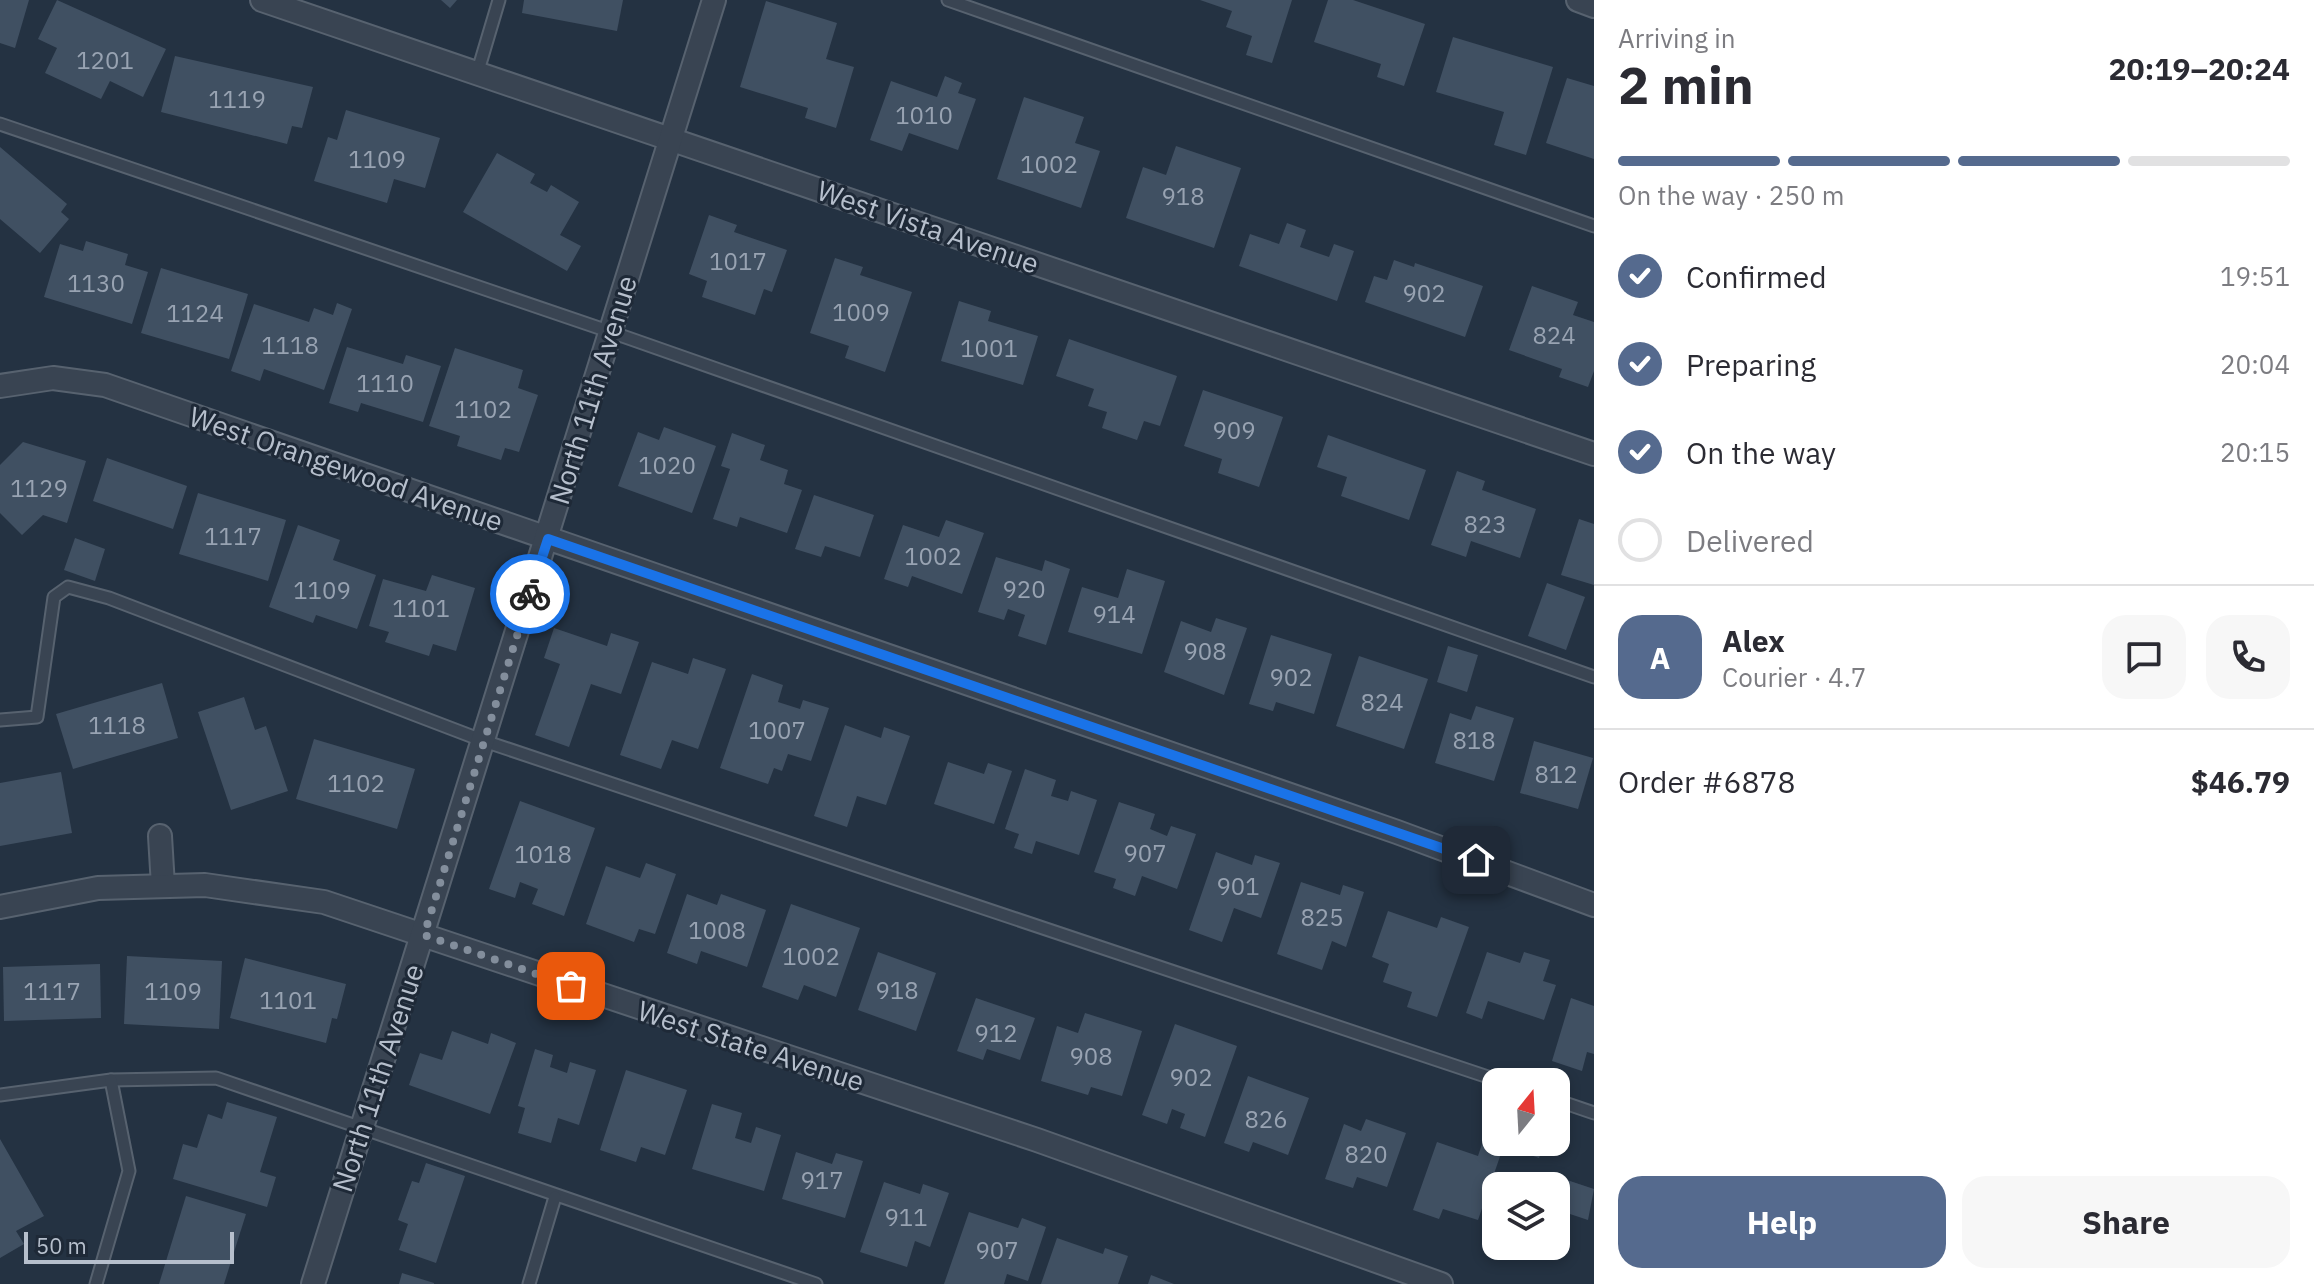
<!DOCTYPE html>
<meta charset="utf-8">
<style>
body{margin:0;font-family:"IBM Plex Sans",sans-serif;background:#f7f7f7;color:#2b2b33;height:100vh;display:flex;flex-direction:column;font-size:30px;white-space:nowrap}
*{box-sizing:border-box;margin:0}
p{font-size:26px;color:#7c7c81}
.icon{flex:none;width:44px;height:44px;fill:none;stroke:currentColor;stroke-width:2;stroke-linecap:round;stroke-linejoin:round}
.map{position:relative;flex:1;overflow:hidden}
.details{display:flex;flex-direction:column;background:#fff;width:720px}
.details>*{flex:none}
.needle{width:52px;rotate:18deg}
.fabs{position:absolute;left:1482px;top:1068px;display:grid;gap:16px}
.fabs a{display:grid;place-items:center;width:88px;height:88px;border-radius:16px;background:#fff;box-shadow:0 4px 12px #0003;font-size:40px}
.scale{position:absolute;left:24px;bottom:20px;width:210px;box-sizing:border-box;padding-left:8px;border:4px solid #b6bfcc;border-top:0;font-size:22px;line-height:28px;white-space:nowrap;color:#b6bfcc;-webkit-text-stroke:6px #1e2937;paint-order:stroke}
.pin{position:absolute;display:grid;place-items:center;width:68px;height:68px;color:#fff;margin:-34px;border-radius:16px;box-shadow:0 4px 12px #0006}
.courier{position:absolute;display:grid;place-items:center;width:80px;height:80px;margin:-40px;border:6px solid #1a73e8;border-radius:50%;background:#fff;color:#222;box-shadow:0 2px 10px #0007}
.summary em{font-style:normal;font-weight:700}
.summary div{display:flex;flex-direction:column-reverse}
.summary{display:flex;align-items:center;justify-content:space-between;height:136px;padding:0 24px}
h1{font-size:52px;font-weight:700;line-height:60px}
.bar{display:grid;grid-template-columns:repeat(4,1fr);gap:12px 8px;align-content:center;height:96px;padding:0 24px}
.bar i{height:10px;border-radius:6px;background:#e1e1e2}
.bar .selected{background:#556a8e}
.bar p{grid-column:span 4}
.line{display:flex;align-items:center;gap:20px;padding:0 24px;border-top:2px solid #e1e1e2}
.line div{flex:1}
.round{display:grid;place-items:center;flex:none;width:84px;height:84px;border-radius:24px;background:#f7f7f7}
ol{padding:0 24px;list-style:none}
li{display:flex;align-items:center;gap:24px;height:88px}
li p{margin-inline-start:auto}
li .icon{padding:8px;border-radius:50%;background:#556a8e;color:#fff;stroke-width:4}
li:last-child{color:#7c7c81}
li i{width:44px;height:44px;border:4px solid #e1e1e2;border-radius:50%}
.button{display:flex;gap:16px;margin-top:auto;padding:16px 24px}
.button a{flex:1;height:92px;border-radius:24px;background:#556a8e;color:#fff;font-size:32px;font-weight:700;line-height:92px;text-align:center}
.button a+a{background:#f7f7f7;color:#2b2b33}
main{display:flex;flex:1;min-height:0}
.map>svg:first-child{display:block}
.building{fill:#405062}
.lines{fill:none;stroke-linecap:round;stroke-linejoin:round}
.lane-casing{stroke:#57626f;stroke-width:15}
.street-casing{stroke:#57626f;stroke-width:26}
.lane{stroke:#394452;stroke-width:11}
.street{stroke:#394452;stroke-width:22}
.done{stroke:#838e9c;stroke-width:8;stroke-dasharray:0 14.4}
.route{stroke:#1a73e8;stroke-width:10}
.labels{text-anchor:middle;stroke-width:6;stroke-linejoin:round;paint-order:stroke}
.number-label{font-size:24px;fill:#98a3b2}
.street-label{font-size:28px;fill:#b6bfcc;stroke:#1e2937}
</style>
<main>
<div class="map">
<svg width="1594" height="1284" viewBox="0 0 1594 1284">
<rect width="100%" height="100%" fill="#243242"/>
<!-- building -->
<g class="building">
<polygon points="0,0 29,0 15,48 0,43"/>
<polygon points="57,0 166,49 143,97 110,81 101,99 45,73 57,48 38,39"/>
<polygon points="441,0 457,0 450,8"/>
<polygon points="524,0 623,0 617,31 522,13"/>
<polygon points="1200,0 1292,0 1272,63 1246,55 1252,36 1226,27 1232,11"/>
<polygon points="1328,0 1353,0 1425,24 1404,86 1377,77 1381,64 1314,42"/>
<polygon points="766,1 837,23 826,59 854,67 836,128 805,118 808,108 740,87"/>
<polygon points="1453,37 1553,67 1526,155 1494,145 1504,112 1436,92"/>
<polygon points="175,56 313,87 302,128 292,126 287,144 161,112"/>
<polygon points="945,76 962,83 958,93 976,99 958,150 909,133 902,151 870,140 891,81 937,97"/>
<polygon points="1567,78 1594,86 1594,159 1546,143"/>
<polygon points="1024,97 1084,117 1075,143 1100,151 1081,208 997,179"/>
<polygon points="346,110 440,138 425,188 394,179 387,203 314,181 328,137 337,140"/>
<polygon points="1176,146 1241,168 1214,248 1126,218 1143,167 1166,175"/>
<polygon points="0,147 67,204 61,212 69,219 40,253 0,219"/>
<polygon points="497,153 535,174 530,183 547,192 551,185 579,202 560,235 581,246 567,271 463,212"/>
<polygon points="709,215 737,225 734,232 787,250 772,292 764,289 755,315 702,297 707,281 689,274"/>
<polygon points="1287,223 1306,230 1300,247 1329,257 1334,244 1354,251 1337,301 1239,266 1250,234 1279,244"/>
<polygon points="86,241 128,254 125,265 148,272 132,324 44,297 60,244 83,251"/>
<polygon points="835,258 863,267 860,275 912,292 885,372 845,358 849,346 810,333"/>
<polygon points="1394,260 1414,267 1415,263 1483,286 1465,337 1365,302 1374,276 1387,280"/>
<polygon points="161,268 248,294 229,359 141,333"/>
<polygon points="1532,286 1578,302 1573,315 1594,322 1594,371 1588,387 1559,377 1562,369 1509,350"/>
<polygon points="959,301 991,311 988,321 1038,336 1023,385 941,361"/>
<polygon points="337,303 352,309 324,390 264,369 260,381 231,371 254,304 309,322 314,308 333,315"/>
<polygon points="1069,339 1177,376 1160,426 1144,421 1137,440 1102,428 1107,412 1088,406 1094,389 1056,376"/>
<polygon points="347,347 403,364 406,355 441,366 423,422 361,403 358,412 329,403"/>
<polygon points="455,348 523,370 518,388 538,395 519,452 505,448 501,460 457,446 460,436 429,426"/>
<polygon points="1203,390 1283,417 1259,487 1218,473 1222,459 1184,446"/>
<polygon points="664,427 716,446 692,513 618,486 638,432 659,440"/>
<polygon points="732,433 765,445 760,460 788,470 784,484 802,490 787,533 740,517 737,527 713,519 730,469 721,466"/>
<polygon points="1328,435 1426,470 1409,520 1341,496 1347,477 1317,467"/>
<polygon points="23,442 86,461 67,523 43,515 22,535 0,513 0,465"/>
<polygon points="107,458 187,486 173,529 93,501"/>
<polygon points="1457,471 1485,481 1482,490 1536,509 1520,558 1471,541 1466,557 1431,545"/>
<polygon points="198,493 286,520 268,581 179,554"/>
<polygon points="814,495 874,515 860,557 825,546 821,557 795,549"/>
<polygon points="1579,519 1594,524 1594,585 1561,575"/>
<polygon points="946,520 984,533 962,594 912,576 908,587 884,579 903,525 939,537"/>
<polygon points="298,525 340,540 333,560 376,575 357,629 316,615 313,623 269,607"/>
<polygon points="75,538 105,549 95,581 64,570"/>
<polygon points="996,557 1042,571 1045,560 1070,569 1046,645 1018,636 1025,615 1008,609 1004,620 978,612"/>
<polygon points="1127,569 1165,581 1142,654 1068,632 1082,587 1118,598"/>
<polygon points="432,575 475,588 456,651 433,644 429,656 385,642 389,632 369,626 383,579 426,591"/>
<polygon points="1547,583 1585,597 1566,650 1528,636"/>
<polygon points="1216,618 1247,628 1224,695 1164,672 1181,621 1211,632"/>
<polygon points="554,628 607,646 611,633 639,642 621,694 591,684 569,747 535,735 560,664 544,658"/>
<polygon points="1271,635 1332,654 1314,714 1276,702 1273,711 1249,704"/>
<polygon points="1448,646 1478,655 1467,692 1437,682"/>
<polygon points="1359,656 1428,679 1404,749 1336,726"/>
<polygon points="693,658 726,669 698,749 672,740 661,769 620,755 652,662 688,674"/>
<polygon points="752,674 783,685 778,702 800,709 803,700 829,708 811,761 788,754 782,771 774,768 768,784 720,768"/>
<polygon points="162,683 178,738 73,769 56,714"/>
<polygon points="244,697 255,730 266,726 288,791 231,810 198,712"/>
<polygon points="1476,706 1514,718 1494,781 1435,763 1450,713 1471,720"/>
<polygon points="845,725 881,738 884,727 910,736 886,805 857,796 847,827 814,816"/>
<polygon points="314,739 415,769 397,829 296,799"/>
<polygon points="1534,741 1593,758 1578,809 1520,793"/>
<polygon points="948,762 984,774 988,763 1012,771 994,824 934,804"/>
<polygon points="1025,769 1056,780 1051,796 1068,801 1071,791 1097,800 1079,855 1036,841 1032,854 1014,848 1019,834 1005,829"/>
<polygon points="61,772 72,833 0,846 0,783"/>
<polygon points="520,801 595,828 564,916 532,904 538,889 520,882 515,898 489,889"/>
<polygon points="1119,802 1155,814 1150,829 1167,836 1171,826 1196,834 1177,889 1142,876 1135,896 1113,888 1116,879 1094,872"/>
<polygon points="1216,852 1252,865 1255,855 1280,863 1261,918 1234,908 1222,942 1189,930"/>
<polygon points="646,863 676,874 655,934 639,929 634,942 586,924 606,866 640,878"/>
<polygon points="1301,882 1340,895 1343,885 1364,892 1346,947 1332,941 1322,970 1277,954"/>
<polygon points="687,894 717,905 721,894 766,910 747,967 701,951 697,964 667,953"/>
<polygon points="791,904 860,928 836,997 804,985 798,1000 762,987"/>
<polygon points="1388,911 1437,928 1441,917 1469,927 1437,1017 1407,1007 1412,992 1383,982 1389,964 1372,957"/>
<polygon points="878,952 936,973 916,1031 858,1010"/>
<polygon points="1487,952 1520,963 1524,952 1550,960 1543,981 1556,985 1544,1020 1488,1001 1482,1019 1466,1013"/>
<polygon points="127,956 222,961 219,1029 124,1024"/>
<polygon points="245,958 346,984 337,1019 332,1018 326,1043 230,1018"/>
<polygon points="100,964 101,1018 4,1021 3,967"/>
<polygon points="976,998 1035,1018 1020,1060 987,1049 983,1060 957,1051"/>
<polygon points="1571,998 1594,1006 1594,1054 1587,1052 1582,1071 1552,1061"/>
<polygon points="1085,1013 1142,1031 1122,1096 1091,1087 1088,1095 1041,1081 1057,1026 1078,1033"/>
<polygon points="1175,1024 1237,1046 1205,1137 1180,1128 1185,1114 1172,1109 1167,1124 1142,1115"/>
<polygon points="452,1031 488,1044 491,1033 516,1043 490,1114 409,1085 420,1053 442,1060"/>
<polygon points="535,1049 553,1055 550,1067 567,1073 570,1062 596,1070 579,1125 558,1118 551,1143 518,1133 525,1108 518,1106"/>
<polygon points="626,1070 687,1090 665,1155 641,1147 636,1162 600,1150"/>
<polygon points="1248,1076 1309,1098 1288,1155 1253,1142 1249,1152 1224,1143"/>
<polygon points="227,1102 277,1117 260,1172 276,1177 267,1207 173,1179 183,1144 197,1148 208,1114 222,1119"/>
<polygon points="712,1104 742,1113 735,1138 751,1143 756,1127 781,1135 764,1191 692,1169"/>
<polygon points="1366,1119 1406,1133 1387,1187 1357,1177 1353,1188 1325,1179 1344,1124 1361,1131"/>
<polygon points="1487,1129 1496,1133 1496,1142 1505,1142 1478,1220 1443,1209 1439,1219 1413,1210 1437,1142 1478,1156"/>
<polygon points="0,1139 44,1216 16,1231 24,1244 0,1258"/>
<polygon points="1519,1142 1545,1142 1539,1158 1516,1150"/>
<polygon points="796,1152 832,1164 836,1153 863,1161 845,1218 782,1199"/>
<polygon points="426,1163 465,1176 436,1263 399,1250 408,1224 398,1220 412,1181 419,1183"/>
<polygon points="1552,1175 1594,1189 1588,1220 1570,1214 1559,1247 1556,1186 1526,1186 1530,1176 1549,1183"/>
<polygon points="884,1182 920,1194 923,1184 949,1193 930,1247 915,1241 907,1267 860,1252"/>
<polygon points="186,1196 246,1214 224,1284 159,1284"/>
<polygon points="969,1212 1018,1228 1022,1218 1046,1227 1028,1281 1007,1274 1004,1284 944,1284"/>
<polygon points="1057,1238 1103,1254 1105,1248 1128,1256 1118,1284 1041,1284"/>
<polygon points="402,1273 434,1283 434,1284 399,1284"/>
<polygon points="1151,1275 1174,1284 1148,1284"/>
</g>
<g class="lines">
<defs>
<g id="lane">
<polyline points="948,0 1594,226"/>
<polyline points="477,74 499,0"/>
<polyline points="0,124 611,332 1594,677"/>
<polyline points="0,720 37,717 54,597 68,587 109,598 484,741 1503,1082"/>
<polyline points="0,1095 111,1080 216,1078 816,1284"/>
<polyline points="1556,1100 1594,1113"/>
<polyline points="96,1284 129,1171 111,1080"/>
<polyline points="529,1284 555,1197"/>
</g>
<g id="street">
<polyline points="262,0 1594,454"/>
<polyline points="1578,0 1594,6"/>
<polyline points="0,386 53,378 105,385 1397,832 1594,905"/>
<polyline points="160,836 163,886"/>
<polyline points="0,907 98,888 205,885 324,902 1037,1140 1441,1284"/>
<polyline points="313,1284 714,0"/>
</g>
</defs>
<!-- lane casing -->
<use href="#lane" class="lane-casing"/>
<!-- street casing -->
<use href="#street" class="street-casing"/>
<!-- lane -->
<use href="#lane" class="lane"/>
<!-- street -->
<use href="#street" class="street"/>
</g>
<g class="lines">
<!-- done -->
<polyline class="done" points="530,594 424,935 571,986"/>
<!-- route -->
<polyline class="route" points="530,594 548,539 1476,860"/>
</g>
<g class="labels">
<!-- number labels -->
<g class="number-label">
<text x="105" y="69">1201</text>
<text x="237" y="108">1119</text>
<text x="924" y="124">1010</text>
<text x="377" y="168">1109</text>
<text x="1049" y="173">1002</text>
<text x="1183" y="205">918</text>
<text x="738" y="270">1017</text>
<text x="96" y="292">1130</text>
<text x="1424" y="302">902</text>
<text x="861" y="321">1009</text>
<text x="195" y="322">1124</text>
<text x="1554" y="344">824</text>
<text x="290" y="354">1118</text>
<text x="989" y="357">1001</text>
<text x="385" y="392">1110</text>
<text x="483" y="418">1102</text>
<text x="1234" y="439">909</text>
<text x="667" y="474">1020</text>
<text x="39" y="497">1129</text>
<text x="1485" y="533">823</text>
<text x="233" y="545">1117</text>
<text x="933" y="565">1002</text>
<text x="1024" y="598">920</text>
<text x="322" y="599">1109</text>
<text x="421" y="617">1101</text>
<text x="1114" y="623">914</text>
<text x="1205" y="660">908</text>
<text x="1291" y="686">902</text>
<text x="1382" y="711">824</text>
<text x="117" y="734">1118</text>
<text x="777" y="739">1007</text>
<text x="1474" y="749">818</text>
<text x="1556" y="783">812</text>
<text x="356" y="792">1102</text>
<text x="1145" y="862">907</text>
<text x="543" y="863">1018</text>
<text x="1238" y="895">901</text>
<text x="1322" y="926">825</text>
<text x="717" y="939">1008</text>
<text x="811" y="965">1002</text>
<text x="897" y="999">918</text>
<text x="52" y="1000">1117</text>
<text x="173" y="1000">1109</text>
<text x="288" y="1009">1101</text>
<text x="996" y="1042">912</text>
<text x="1091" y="1065">908</text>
<text x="1191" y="1086">902</text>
<text x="1266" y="1128">826</text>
<text x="1366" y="1163">820</text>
<text x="822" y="1189">917</text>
<text x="906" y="1226">911</text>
<text x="997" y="1259">907</text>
</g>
<!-- street labels -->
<g class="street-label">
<text transform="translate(928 227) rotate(19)" y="10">West Vista Avenue</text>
<text transform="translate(593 390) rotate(-73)" y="10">North 11th Avenue</text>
<text transform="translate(346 469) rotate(19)" y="10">West Orangewood Avenue</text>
<text transform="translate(751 1046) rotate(18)" y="10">West State Avenue</text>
<text transform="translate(378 1078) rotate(-72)" y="10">North 11th Avenue</text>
</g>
</g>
</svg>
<div class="fabs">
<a><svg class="needle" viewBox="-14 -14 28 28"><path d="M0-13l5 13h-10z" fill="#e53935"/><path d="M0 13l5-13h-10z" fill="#7c7c81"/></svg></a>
<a><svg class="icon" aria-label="layers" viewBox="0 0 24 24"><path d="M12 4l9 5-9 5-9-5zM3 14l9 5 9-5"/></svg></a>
</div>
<div class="scale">50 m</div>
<div class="pin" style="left:571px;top:986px;background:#ea580c"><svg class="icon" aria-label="bag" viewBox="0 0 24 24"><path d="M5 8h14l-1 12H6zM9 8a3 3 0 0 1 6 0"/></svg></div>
<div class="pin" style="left:1476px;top:860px;background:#1f2937"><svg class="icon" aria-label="home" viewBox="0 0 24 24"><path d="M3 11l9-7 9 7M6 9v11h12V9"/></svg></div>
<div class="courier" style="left:530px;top:594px"><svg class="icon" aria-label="bike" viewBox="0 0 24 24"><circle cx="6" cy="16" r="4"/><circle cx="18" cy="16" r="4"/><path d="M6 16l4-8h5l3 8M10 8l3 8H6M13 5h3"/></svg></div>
</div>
<section class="details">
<div class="summary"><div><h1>2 min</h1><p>Arriving in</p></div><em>20:19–20:24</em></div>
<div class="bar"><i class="selected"></i><i class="selected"></i><i class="selected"></i><i></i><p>On the way · 250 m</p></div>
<ol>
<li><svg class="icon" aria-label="check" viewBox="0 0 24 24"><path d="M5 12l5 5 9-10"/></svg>Confirmed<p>19:51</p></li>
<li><svg class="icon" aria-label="check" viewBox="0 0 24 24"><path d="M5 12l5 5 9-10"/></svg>Preparing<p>20:04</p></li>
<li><svg class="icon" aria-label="check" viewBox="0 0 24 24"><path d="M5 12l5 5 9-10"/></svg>On the way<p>20:15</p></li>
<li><i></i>Delivered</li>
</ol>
<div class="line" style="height:144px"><b class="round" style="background:#556a8e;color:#fff">A</b><div><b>Alex</b><p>Courier · 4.7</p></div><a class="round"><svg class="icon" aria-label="chat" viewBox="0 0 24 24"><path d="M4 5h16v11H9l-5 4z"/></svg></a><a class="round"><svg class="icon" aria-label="phone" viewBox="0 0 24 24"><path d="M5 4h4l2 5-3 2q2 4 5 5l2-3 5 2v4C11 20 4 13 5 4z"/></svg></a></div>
<div class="line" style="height:104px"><div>Order #6878</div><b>$46.79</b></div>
<div class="button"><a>Help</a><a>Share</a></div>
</section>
</main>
